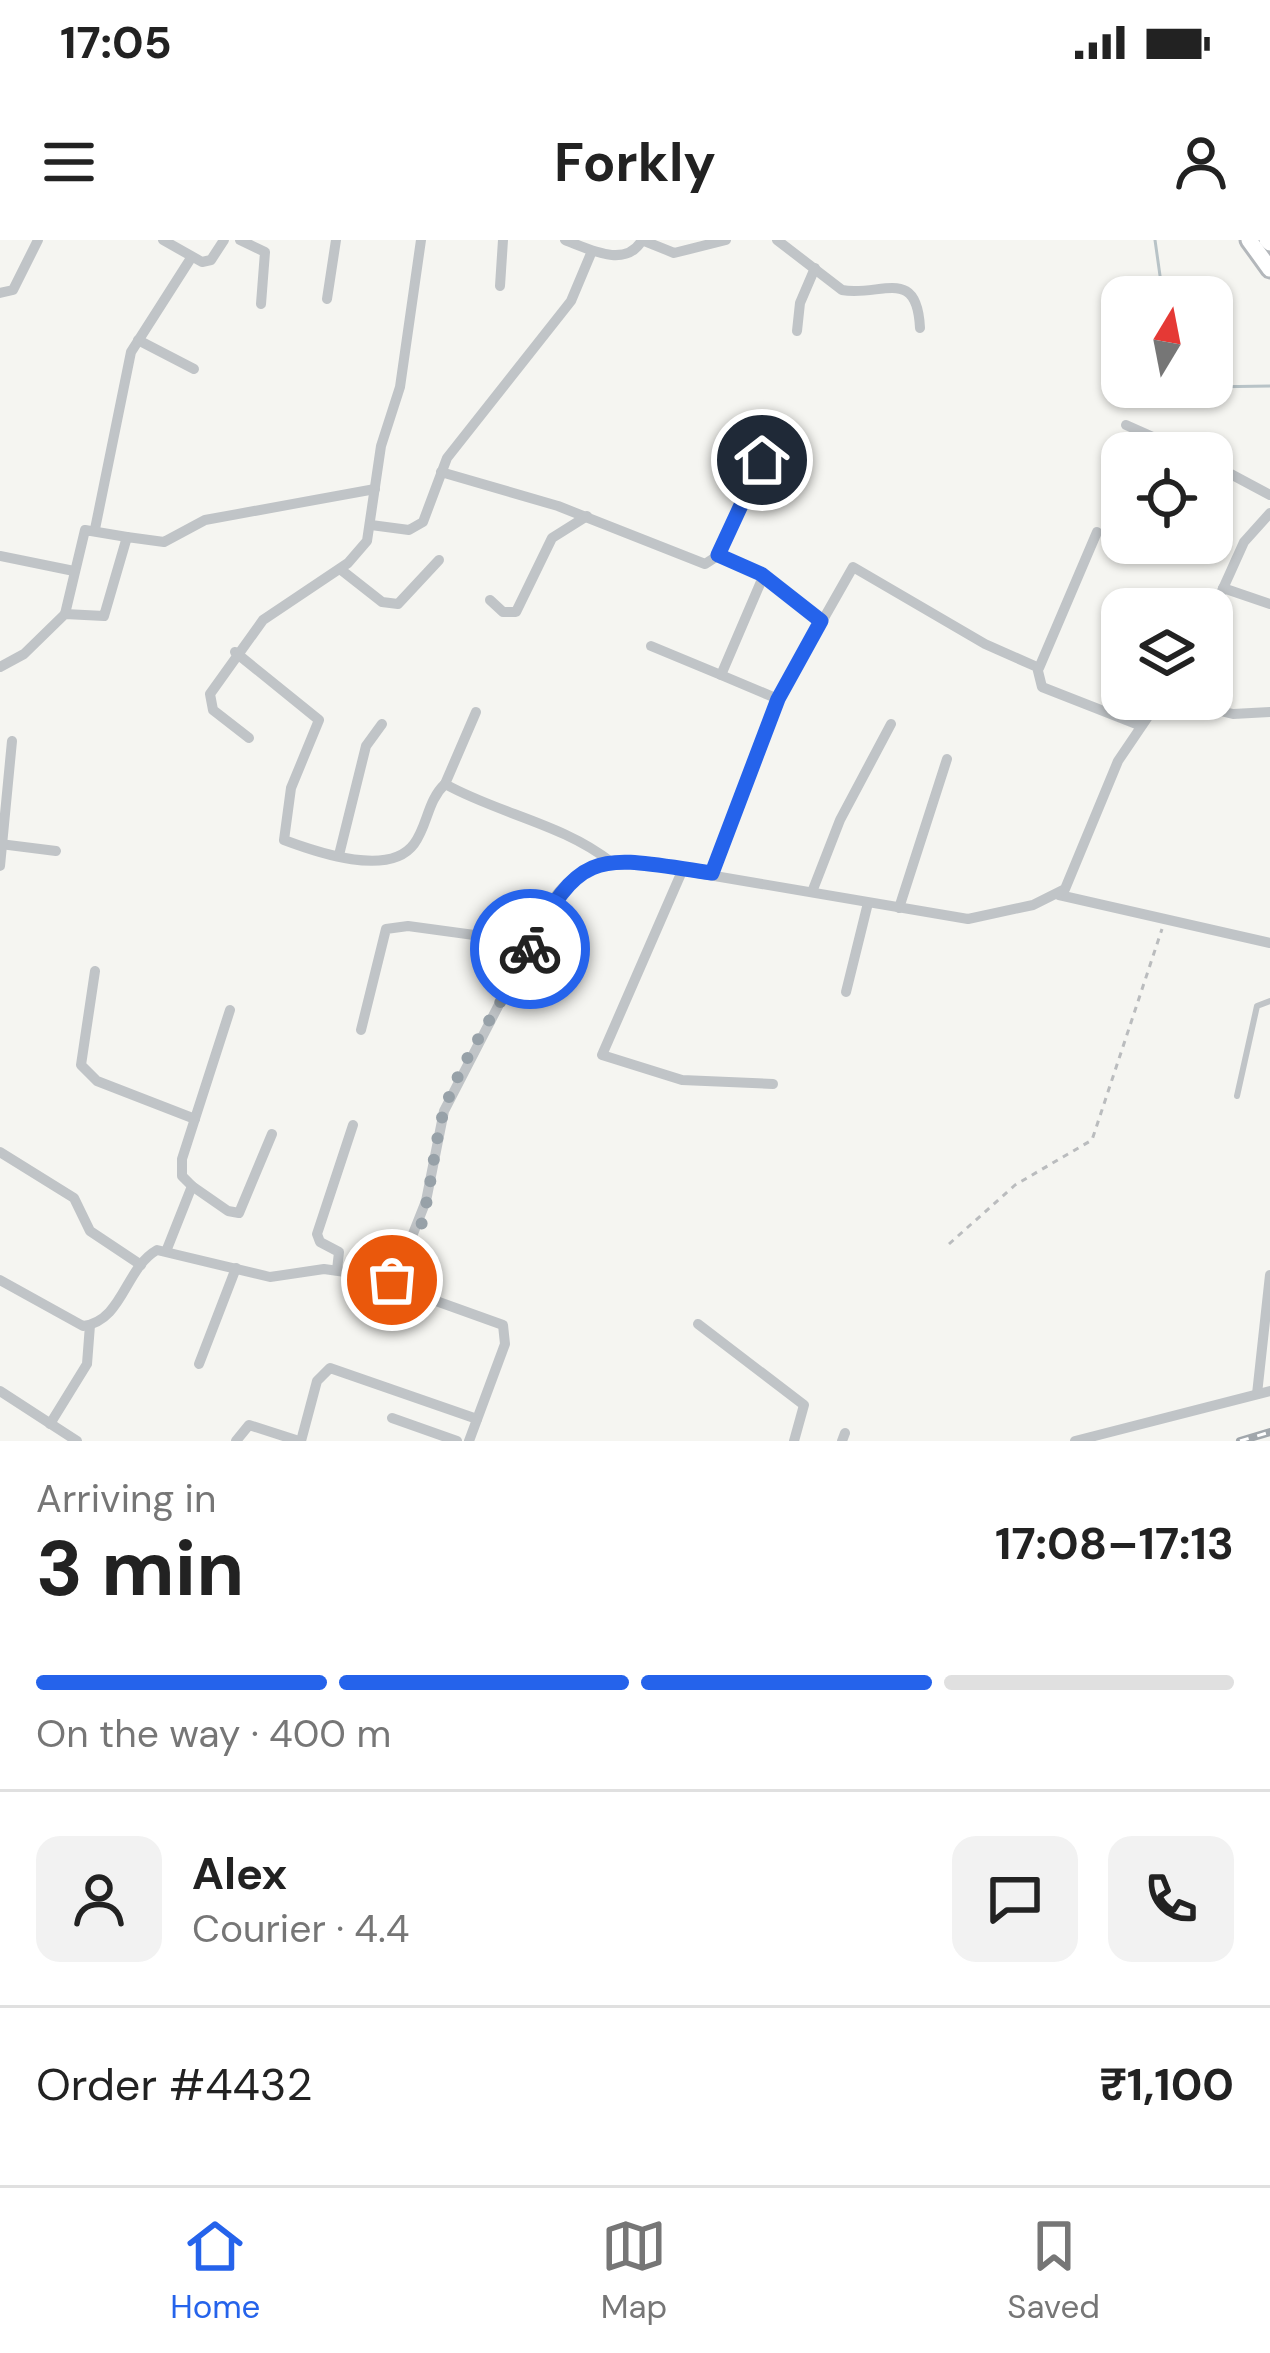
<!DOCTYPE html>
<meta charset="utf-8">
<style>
body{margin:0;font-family:"DM Sans",sans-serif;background:#f2f2f2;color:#222;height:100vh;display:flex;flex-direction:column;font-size:45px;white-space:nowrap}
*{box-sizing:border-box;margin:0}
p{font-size:39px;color:#767676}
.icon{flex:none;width:66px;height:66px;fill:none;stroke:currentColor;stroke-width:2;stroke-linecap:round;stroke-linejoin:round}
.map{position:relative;height:1201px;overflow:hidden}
.panel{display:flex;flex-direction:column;background:#fff;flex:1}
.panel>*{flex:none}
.needle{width:78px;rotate:10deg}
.tools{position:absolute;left:1101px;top:36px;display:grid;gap:24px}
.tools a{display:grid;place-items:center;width:132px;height:132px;border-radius:24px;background:#fff;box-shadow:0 3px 9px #0004;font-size:60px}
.pin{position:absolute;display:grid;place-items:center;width:102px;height:102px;color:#fff;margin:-51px;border:6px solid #fff;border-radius:50%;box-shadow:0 3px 12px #0007}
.courier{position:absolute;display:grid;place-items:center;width:120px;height:120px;margin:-60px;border:9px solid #2563eb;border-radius:50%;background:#fff;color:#222;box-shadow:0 3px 15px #0007}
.headline em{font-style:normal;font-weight:700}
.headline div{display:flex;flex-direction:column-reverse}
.headline{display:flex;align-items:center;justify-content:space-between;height:204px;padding:0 36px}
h1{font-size:78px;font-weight:700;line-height:90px}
.bar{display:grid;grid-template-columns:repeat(4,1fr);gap:18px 12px;align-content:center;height:144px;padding:0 36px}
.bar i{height:15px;border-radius:9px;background:#e0e0e0}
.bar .selected{background:#2563eb}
.bar p{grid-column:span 4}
.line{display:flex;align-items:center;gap:30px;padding:0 36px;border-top:3px solid #e0e0e0}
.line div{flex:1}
.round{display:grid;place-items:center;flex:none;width:126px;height:126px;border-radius:24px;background:#f2f2f2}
.status{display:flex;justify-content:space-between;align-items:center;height:84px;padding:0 60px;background:#fff;direction:ltr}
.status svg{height:33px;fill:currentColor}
header{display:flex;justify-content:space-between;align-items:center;height:156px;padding:0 36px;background:#fff;font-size:54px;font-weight:700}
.menu{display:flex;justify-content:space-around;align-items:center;height:168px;border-top:3px solid #e0e0e0;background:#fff;font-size:33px;color:#767676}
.menu a{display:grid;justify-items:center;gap:6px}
.menu .selected{color:#2563eb}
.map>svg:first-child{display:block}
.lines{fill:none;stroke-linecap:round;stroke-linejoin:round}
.stream{stroke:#b8c3c7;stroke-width:3}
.secondary-casing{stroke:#b3b7bb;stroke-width:21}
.path{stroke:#babcbe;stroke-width:3;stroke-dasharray:6 6;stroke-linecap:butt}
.lane{stroke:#c0c4c7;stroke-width:6}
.street{stroke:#c0c4c7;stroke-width:10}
.secondary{stroke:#fff;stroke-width:15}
.rail-casing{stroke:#a1a7ac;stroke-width:8}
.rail{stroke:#fff;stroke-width:3;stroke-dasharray:9;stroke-linecap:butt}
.done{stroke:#97a1a8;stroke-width:12;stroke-dasharray:0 21.6}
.route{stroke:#2563eb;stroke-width:15}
</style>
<div class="status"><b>17:05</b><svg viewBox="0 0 49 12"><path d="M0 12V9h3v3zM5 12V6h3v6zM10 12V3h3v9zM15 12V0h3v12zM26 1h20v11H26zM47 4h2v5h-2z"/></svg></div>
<header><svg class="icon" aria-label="menu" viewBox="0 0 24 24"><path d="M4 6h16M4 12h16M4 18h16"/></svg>Forkly<svg class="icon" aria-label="person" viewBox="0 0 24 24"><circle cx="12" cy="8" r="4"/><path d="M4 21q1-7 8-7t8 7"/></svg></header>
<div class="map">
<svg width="1270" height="1201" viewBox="0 0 1270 1201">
<rect width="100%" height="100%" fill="#f5f5f1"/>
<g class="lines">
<!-- stream -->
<g class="stream">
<polyline points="1155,0 1163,57"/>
<polyline points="1206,147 1270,146"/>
</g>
<defs>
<g id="secondary">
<polyline points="1249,0 1270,29"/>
<polyline points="1267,0 1270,3"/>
</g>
</defs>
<!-- secondary casing -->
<use href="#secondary" class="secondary-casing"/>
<!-- path -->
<polyline class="path" points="949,1004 1015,945 1092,900 1162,689"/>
<!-- lane -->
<polyline class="lane" points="1237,856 1257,766 1270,761"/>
<!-- street -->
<g class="street">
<polyline points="163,0 202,22 211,20 224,0"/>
<polyline points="240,0 265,12 261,64"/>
<path d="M565 0C589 9 626 29 642 0L674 13 726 0"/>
<path d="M777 0 842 50C881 57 917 25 920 88"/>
<polyline points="500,46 503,0"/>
<polyline points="0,53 13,50 38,0"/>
<polyline points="327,59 336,0"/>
<polyline points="797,91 800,63 815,28"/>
<polyline points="138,100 194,129"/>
<polyline points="1126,185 1189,213"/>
<polyline points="1212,224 1270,255"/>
<polyline points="441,232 558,266 705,324 719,315 762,220"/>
<polyline points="371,285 409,290 423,282 447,218 571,61 592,11"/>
<polyline points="95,289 131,112 191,18"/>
<polyline points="0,316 74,331"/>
<polyline points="340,329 382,362 398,364 439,320"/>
<polyline points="763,337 821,381"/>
<polyline points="1223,348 1270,364"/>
<polyline points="490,360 503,372 516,372 552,298 587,276"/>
<polyline points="1212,373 1244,302 1270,273"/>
<polyline points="65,374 85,290 127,297"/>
<polyline points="651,406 721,435"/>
<path d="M235 412 319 480 291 548 284 600C316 612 389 638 414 604 428 585 427 561 445 544"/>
<polyline points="0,427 24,414 65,374 104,376 127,297 164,302 205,280 375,249"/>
<polyline points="1039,428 1097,292"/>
<polyline points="778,459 853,327 985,404 1037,427 1042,447 1139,485"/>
<polyline points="1170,459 1233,474 1270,472"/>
<path d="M476 472 445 544C499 574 563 584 611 622"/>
<polyline points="249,498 213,470 210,454 263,380 348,323 367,301 381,206 400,147 421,0"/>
<polyline points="0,604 56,611"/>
<polyline points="339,615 366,506 382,484"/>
<polyline points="0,626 12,501"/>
<polyline points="683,629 602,815 682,840 773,844"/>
<polyline points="712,633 778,459 721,435 763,337 719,315"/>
<polyline points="812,652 840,580 891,484"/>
<polyline points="1059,655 1270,703"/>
<polyline points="899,668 947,519"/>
<polyline points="95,731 81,825 97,841 195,879"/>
<polyline points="846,752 868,663"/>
<polyline points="361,790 386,689 408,686 533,703"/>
<polyline points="0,912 74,958 90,991 141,1025"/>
<polyline points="192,946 228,971 239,973 272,894"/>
<polyline points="167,1009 192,946 182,936 182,919 230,770"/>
<polyline points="337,1030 339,1012 320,1002 317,994 353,885"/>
<polyline points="395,1039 411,1052 503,1085 505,1104 469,1201"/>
<path d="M0 1040 83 1086C123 1081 125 1028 157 1010L270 1037 324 1029 395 1039 426 961 444 871 554 658C577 627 601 622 638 623L968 679 1033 665 1065 649 1118 521 1160 459"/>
<polyline points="698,1084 804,1165 794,1201"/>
<polyline points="199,1124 236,1028"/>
<polyline points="0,1151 77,1201"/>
<polyline points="1257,1154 1270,1035"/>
<polyline points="392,1178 457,1201"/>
<polyline points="50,1184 87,1124 90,1085"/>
<polyline points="236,1201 249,1185 299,1201"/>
<polyline points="301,1201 317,1141 330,1128 477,1179"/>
<polyline points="842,1201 845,1193"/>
<polyline points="1075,1201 1270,1151"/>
</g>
<!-- secondary -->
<use href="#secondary" class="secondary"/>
<defs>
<polyline id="rail" points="1240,1201 1270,1192"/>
</defs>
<!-- rail casing -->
<use href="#rail" class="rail-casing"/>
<!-- rail -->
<use href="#rail" class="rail"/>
</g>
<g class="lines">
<!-- done -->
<path class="done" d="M392 1040C429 1011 430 917 443 874 461 816 504 763 530 709"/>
<!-- route -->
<path class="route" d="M530 709C580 602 605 618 712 633L778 459 821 381 761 334 718 315 762 220"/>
</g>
</svg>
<div class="tools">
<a><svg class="needle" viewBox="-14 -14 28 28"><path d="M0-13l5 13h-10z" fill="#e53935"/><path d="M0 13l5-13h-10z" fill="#767676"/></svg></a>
<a><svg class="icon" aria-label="locate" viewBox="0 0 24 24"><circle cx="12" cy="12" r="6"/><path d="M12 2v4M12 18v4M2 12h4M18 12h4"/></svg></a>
<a><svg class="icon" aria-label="layers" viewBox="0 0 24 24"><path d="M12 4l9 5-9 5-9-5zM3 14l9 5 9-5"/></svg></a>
</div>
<div class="pin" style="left:392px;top:1040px;background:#ea580c"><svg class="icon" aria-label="bag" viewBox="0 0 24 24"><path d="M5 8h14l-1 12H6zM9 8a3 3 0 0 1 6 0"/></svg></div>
<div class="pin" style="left:762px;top:220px;background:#1f2937"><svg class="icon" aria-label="home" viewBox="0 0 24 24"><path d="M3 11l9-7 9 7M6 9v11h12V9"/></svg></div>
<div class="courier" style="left:530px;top:709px"><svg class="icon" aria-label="bike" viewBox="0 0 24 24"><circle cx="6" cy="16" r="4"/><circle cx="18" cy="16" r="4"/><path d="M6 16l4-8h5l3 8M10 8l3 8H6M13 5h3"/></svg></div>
</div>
<section class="panel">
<div class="headline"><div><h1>3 min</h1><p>Arriving in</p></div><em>17:08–17:13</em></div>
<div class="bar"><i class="selected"></i><i class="selected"></i><i class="selected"></i><i></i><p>On the way · 400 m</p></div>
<div class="line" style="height:216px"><a class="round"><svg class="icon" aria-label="person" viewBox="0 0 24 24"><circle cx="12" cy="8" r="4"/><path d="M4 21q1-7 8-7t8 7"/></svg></a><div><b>Alex</b><p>Courier · 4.4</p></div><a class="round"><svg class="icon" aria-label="chat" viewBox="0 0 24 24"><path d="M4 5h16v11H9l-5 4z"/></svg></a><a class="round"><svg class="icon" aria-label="phone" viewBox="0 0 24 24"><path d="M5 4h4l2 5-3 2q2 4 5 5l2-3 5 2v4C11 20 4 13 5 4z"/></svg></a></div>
<div class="line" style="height:156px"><div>Order #4432</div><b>₹1,100</b></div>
</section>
<nav class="menu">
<a class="selected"><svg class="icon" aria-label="home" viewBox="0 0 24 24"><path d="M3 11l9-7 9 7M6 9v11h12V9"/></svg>Home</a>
<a><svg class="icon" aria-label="map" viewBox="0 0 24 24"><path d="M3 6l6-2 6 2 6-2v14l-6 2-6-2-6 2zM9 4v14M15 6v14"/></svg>Map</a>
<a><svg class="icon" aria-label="saved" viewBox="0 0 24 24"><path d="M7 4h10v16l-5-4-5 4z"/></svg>Saved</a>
</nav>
